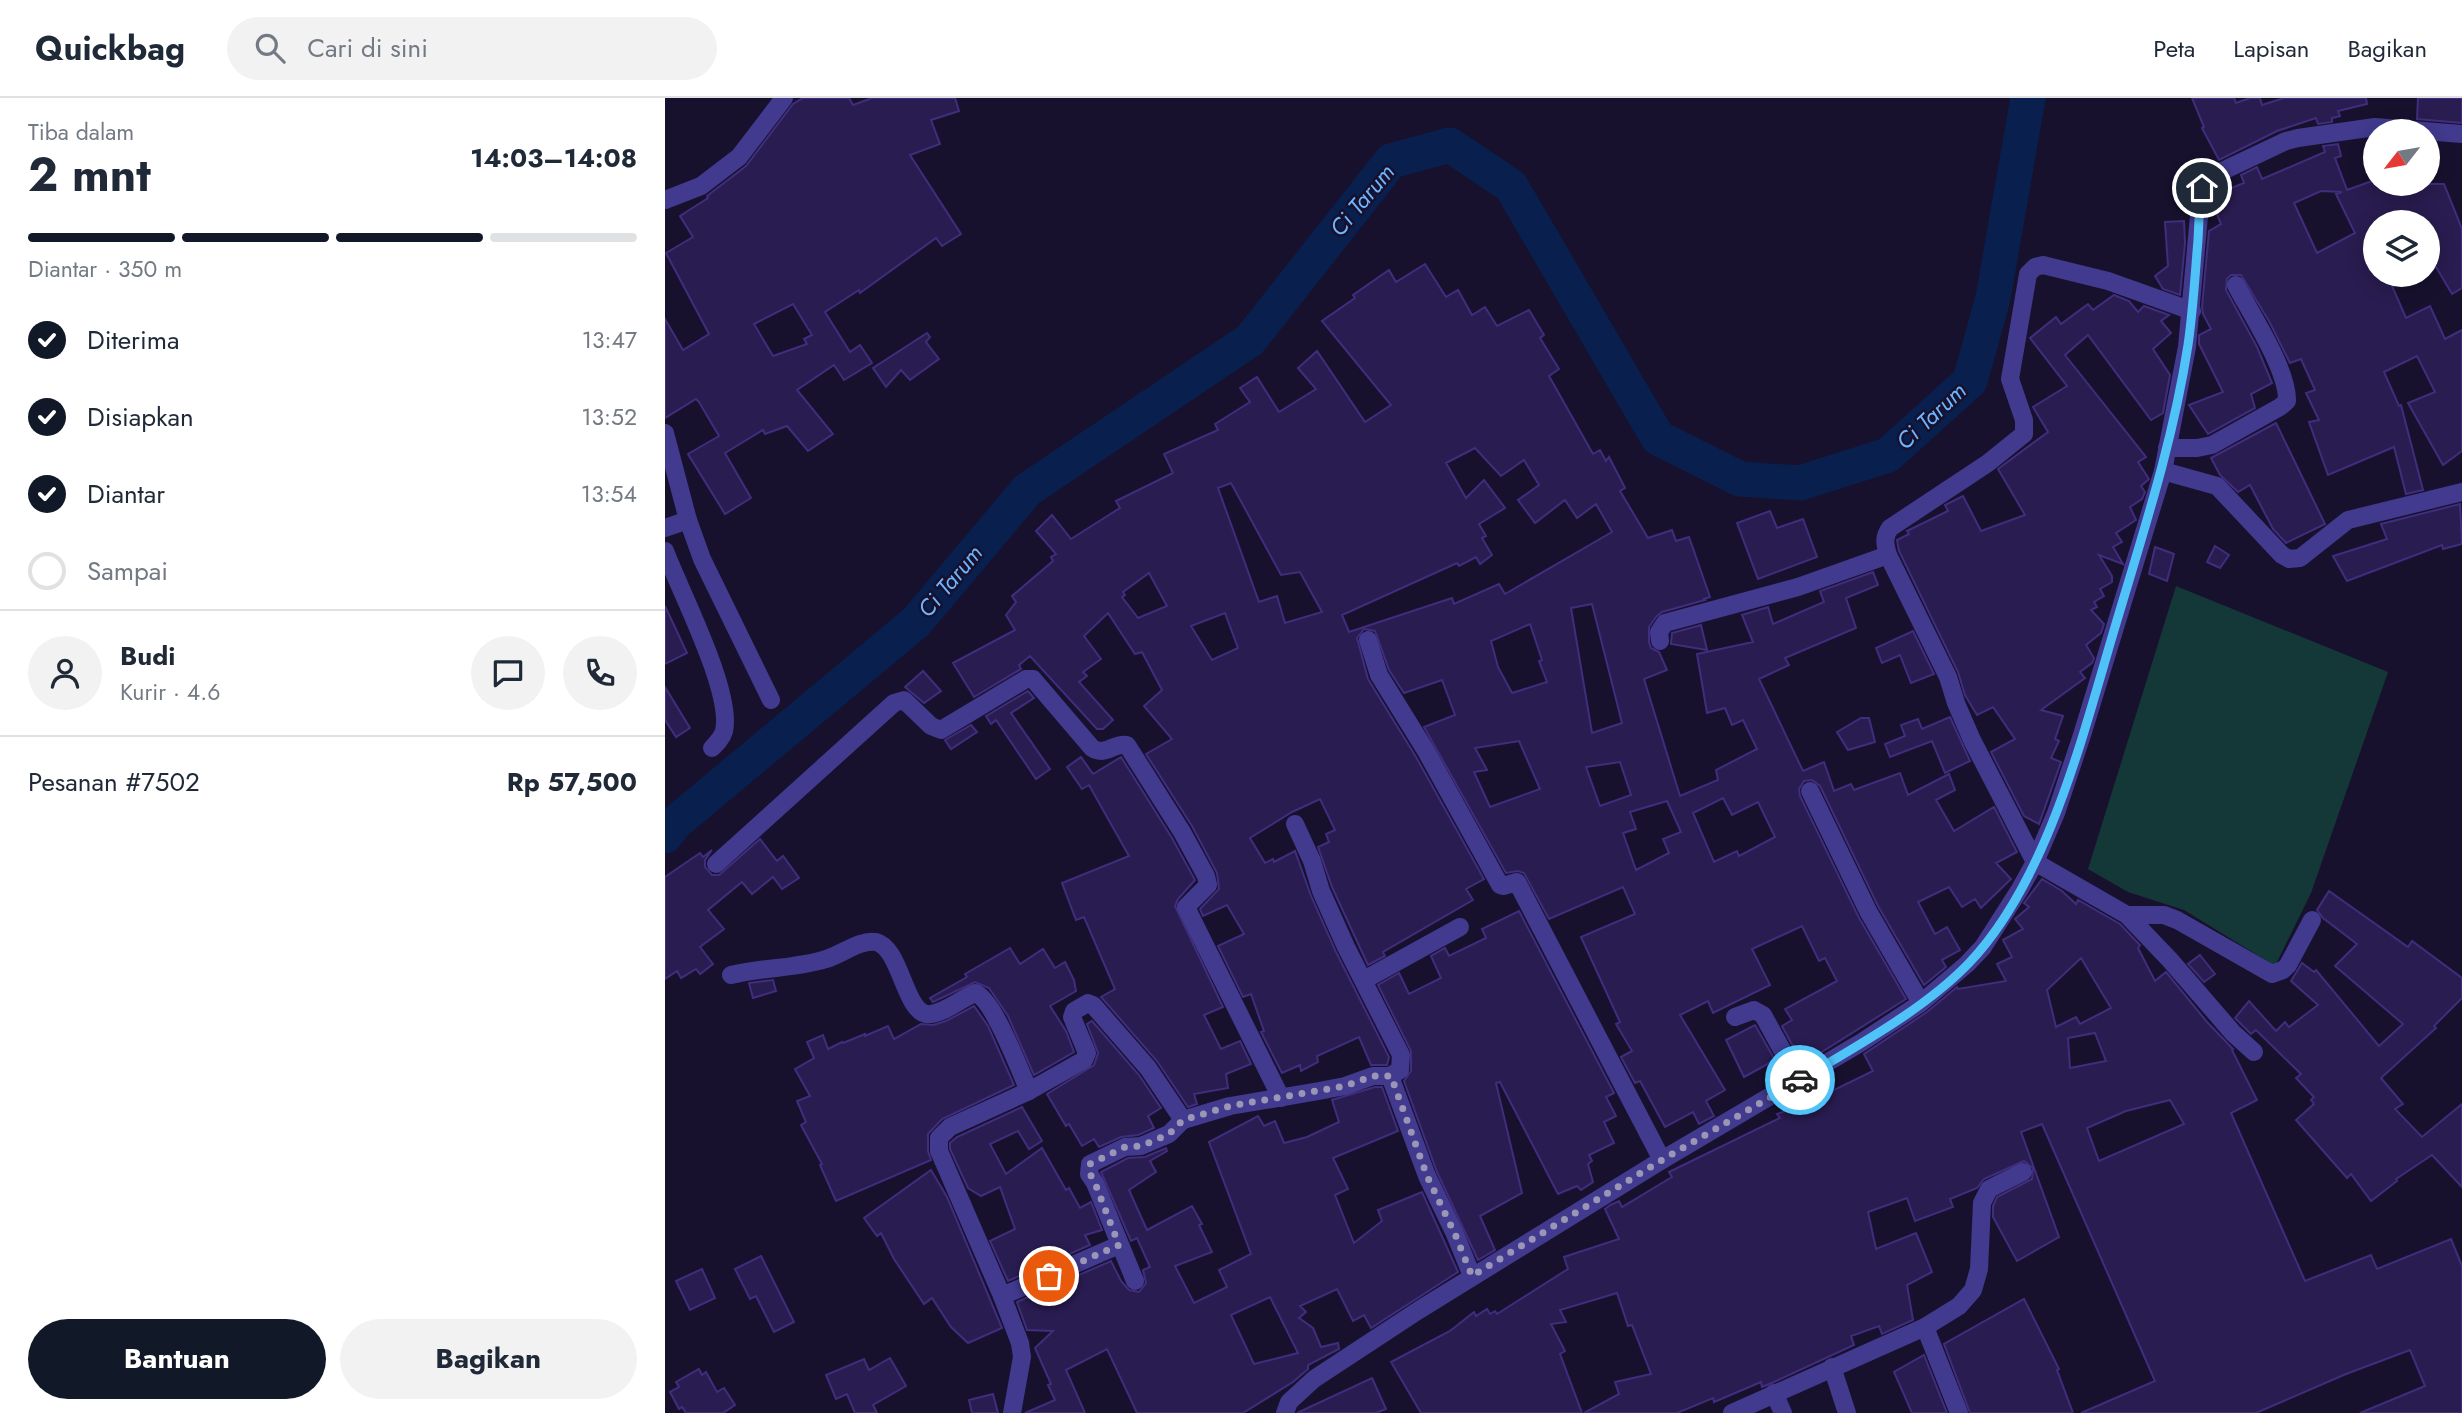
<!DOCTYPE html>
<html lang="id">
<meta charset="utf-8">
<style>
body{margin:0;font-family:Jost,sans-serif;background:#f2f2f3;color:#1f2937;height:100vh;display:flex;flex-direction:column;font-size:26px;white-space:nowrap}
*{box-sizing:border-box;margin:0}
p{font-size:23px;color:#747a83}
.icon{flex:none;width:38px;height:38px;fill:none;stroke:currentColor;stroke-width:2;stroke-linecap:round;stroke-linejoin:round}
.map{position:relative;flex:1;overflow:hidden}
.panel{display:flex;flex-direction:column;background:#fff;width:665px}
.panel>*{flex:none}
.needle{width:46px;rotate:239deg}
.tools{position:absolute;left:1698px;top:21px;display:grid;gap:14px}
.tools a{display:grid;place-items:center;width:77px;height:77px;border-radius:50%;background:#fff;box-shadow:0 4px 18px #0003;font-size:35px}
.pin{position:absolute;display:grid;place-items:center;width:60px;height:60px;color:#fff;margin:-30px;border:4px solid #fff;border-radius:50%;box-shadow:0 2px 7px #0007}
.courier{position:absolute;display:grid;place-items:center;width:70px;height:70px;margin:-35px;border:5px solid #4fc3f7;border-radius:50%;background:#fff;color:#222;box-shadow:0 2px 9px #0007}
.headline em{font-style:normal;font-weight:700}
.headline div{display:flex;flex-direction:column-reverse}
.headline{display:flex;align-items:center;justify-content:space-between;height:119px;padding:0 28px}
h1{font-size:46px;font-weight:700;line-height:52px}
.bar{display:grid;grid-template-columns:repeat(4,1fr);gap:10px 7px;align-content:center;height:84px;padding:0 28px}
.bar i{height:9px;border-radius:5px;background:#e0e1e3}
.bar .selected{background:#111827}
.bar p{grid-column:span 4}
.line{display:flex;align-items:center;gap:18px;padding:0 28px;border-top:2px solid #e0e1e3}
.line div{flex:1}
.round{display:grid;place-items:center;flex:none;width:74px;height:74px;border-radius:37px;background:#f2f2f3}
ol{padding:0 28px;list-style:none}
li{display:flex;align-items:center;gap:21px;height:77px}
li p{margin-inline-start:auto}
li .icon{padding:7px;border-radius:50%;background:#111827;color:#fff;stroke-width:4}
li:last-child{color:#747a83}
li i{width:38px;height:38px;border:4px solid #e0e1e3;border-radius:50%}
.cta{display:flex;gap:14px;margin-top:auto;padding:14px 28px}
.cta a{flex:1;height:80px;border-radius:42px;background:#111827;color:#fff;font-size:28px;font-weight:700;line-height:80px;text-align:center}
.cta a+a{background:#f2f2f3;color:#1f2937}
header{display:flex;align-items:center;gap:42px;box-sizing:border-box;height:98px;padding:0 35px;background:#fff;border-bottom:2px solid #e0e1e3}
header strong{font-size:33px}
nav{display:flex;gap:38px;margin-inline-start:auto;font-size:24px}
.search{width:490px;height:63px;background:#f2f2f3;display:flex;align-items:center;gap:18px;box-sizing:border-box;padding:0 24px;border-radius:38px;color:#747a83;font-size:26px}
main{display:flex;flex:1;min-height:0}
.map>svg:first-child{display:block}
.green{fill:#143838}
.lines{fill:none;stroke-linecap:round;stroke-linejoin:round}
.river{stroke:#09204f;stroke-width:35}
.building{fill:#291c50;stroke:#402d7d;stroke-width:2;fill-rule:evenodd}
.street{stroke:#413a8e;stroke-width:18}
.done{stroke:#9c96b6;stroke-width:7;stroke-dasharray:0 12.6}
.route{stroke:#4fc3f7;stroke-width:9}
.labels{text-anchor:middle;stroke-width:5;stroke-linejoin:round;paint-order:stroke}
.water-label{font-size:23px;font-style:italic;fill:#6cb5ff;stroke:#17112e}
</style>
<header>
<strong>Quickbag</strong>
<div class="search"><svg class="icon" aria-label="search" viewBox="0 0 24 24"><circle cx="10" cy="10" r="6"/><path d="M15 15l6 6"/></svg>Cari di sini</div>
<nav><a>Peta</a><a>Lapisan</a><a>Bagikan</a></nav>
</header>
<main>
<section class="panel">
<div class="headline"><div><h1>2 mnt</h1><p>Tiba dalam</p></div><em>14:03–14:08</em></div>
<div class="bar"><i class="selected"></i><i class="selected"></i><i class="selected"></i><i></i><p>Diantar · 350 m</p></div>
<ol>
<li><svg class="icon" aria-label="check" viewBox="0 0 24 24"><path d="M5 12l5 5 9-10"/></svg>Diterima<p>13:47</p></li>
<li><svg class="icon" aria-label="check" viewBox="0 0 24 24"><path d="M5 12l5 5 9-10"/></svg>Disiapkan<p>13:52</p></li>
<li><svg class="icon" aria-label="check" viewBox="0 0 24 24"><path d="M5 12l5 5 9-10"/></svg>Diantar<p>13:54</p></li>
<li><i></i>Sampai</li>
</ol>
<div class="line" style="height:126px"><a class="round"><svg class="icon" aria-label="person" viewBox="0 0 24 24"><circle cx="12" cy="8" r="4"/><path d="M4 21q1-7 8-7t8 7"/></svg></a><div><b>Budi</b><p>Kurir · 4.6</p></div><a class="round"><svg class="icon" aria-label="chat" viewBox="0 0 24 24"><path d="M4 5h16v11H9l-5 4z"/></svg></a><a class="round"><svg class="icon" aria-label="phone" viewBox="0 0 24 24"><path d="M5 4h4l2 5-3 2q2 4 5 5l2-3 5 2v4C11 20 4 13 5 4z"/></svg></a></div>
<div class="line" style="height:91px"><div>Pesanan #7502</div><b>Rp 57,500</b></div>
<div class="cta"><a>Bantuan</a><a>Bagikan</a></div>
</section>
<div class="map">
<svg width="1797" height="1315" viewBox="0 0 1797 1315">
<rect width="100%" height="100%" fill="#17112e"/>
<!-- green -->
<polygon class="green" points="1511,488 1723,574 1646,795 1610,868 1519,812 1463,794 1423,771"/>
<g class="lines">
<!-- river -->
<polyline class="river" points="0,738 10,725 251,524 362,392 585,242 726,63 785,47 846,88 993,340 1075,381 1135,385 1223,357 1305,283 1328,200 1363,0"/>
</g>
<!-- building -->
<g class="building">
<path d="M138 0H184L188 7 207 0H290L294 13 266 22 275 46 245 57 296 136 277 148 271 140 195 195 194 192 160 214 185 254 195 247 207 265 179 282 169 267 132 292 168 336 143 353 122 328 100 336 98 332 60 355 86 400 60 416 23 356 54 338 34 304 31 301 0 320V221L18 252 44 236 1 155 28 139 15 118 43 100 42 98 81 68 128 6ZM128 206 147 237 139 241 142 246 108 258 89 226Z"/>
<polygon points="1527,0 1569,0 1571,5 1585,0 1595,0 1597,7 1619,0 1701,0 1702,6 1673,13 1675,18 1667,20 1667,24 1653,26 1651,20 1612,33 1554,62 1537,30 1539,29"/>
<polygon points="1753,0 1797,0 1797,25 1752,21"/>
<path d="M1673 46 1676 58 1670 60 1682 92 1710 82V86H1779L1797 131V190L1787 196 1771 169 1762 173V124H1710V177H1753L1727 188 1741 220 1765 208 1780 241 1797 232V353L1778 367 1743 305 1770 294 1752 258 1719 274 1734 308 1736 307 1758 392 1741 396 1729 349 1663 377 1644 324 1654 322 1641 295 1650 292 1636 261 1625 265 1604 223 1576 177H1566L1562 181 1561 192 1592 249 1607 285 1586 296 1590 310 1543 336 1524 307 1558 294 1534 246V237L1546 231 1538 216 1537 209 1544 133 1556 126 1547 104V98L1579 85 1576 77 1592 69 1597 81 1660 54 1658 48ZM1656 93 1677 94 1671 96 1690 135 1652 155 1629 105Z"/>
<polygon points="1519,123 1520,145 1515,197 1498,191 1490,178 1503,168 1500,124"/>
<path d="M760 166 781 199 793 192 807 217 820 209 832 228 864 212 879 237 875 240 894 271 884 278 928 356 935 352 941 363 944 359 960 390 955 393 983 440 1007 432 1011 443 1024 439 1045 499 1039 501 1040 502 997 514 991 519 984 529V544L986 550 994 554 1002 572 979 581 1015 698 1053 682 1051 672 1092 651 1078 622 1067 627 1060 610 1042 615 1032 556 1088 544 1077 517 1103 509 1108 526 1159 504 1155 493 1208 474 1213 487 1181 500 1191 530 1120 560 1124 567 1094 581 1138 673 1159 664 1169 693 1186 686 1189 692 1235 675 1243 697 1284 676 1290 692 1271 702 1289 733 1329 709 1352 754 1331 765 1346 781 1316 810 1310 801 1297 809 1284 789 1253 804 1270 836 1282 829 1295 852 1277 862 1281 869 1259 887 1213 808 1155 688 1147 682 1139 683 1134 691 1135 698 1193 818 1241 901 1141 964 1132 950 1130 952 1117 928 1127 922 1120 911 1172 883 1160 860 1154 863 1137 828 1087 851 1105 887 1048 915 1043 903 1015 917 1060 992 1041 1003 1049 1018 1034 1026 1028 1014 1000 1029 975 983 970 985 956 959 967 953 951 926 955 924 916 839 970 816 958 789 884 821 859 775 853 773 841 775 759 629 790 617 777 582 739 595 724 572 710 533 699 531 692 540 703 581 751 659 819 781 801 791 808 802 718 854 720 858 703 867 667 789 653 749 664 744 661 736 670 732 655 701 627 714 585 740 600 765 608 761 609 764 630 753 646 798 671 854 724 959 722 967H706L694 939 652 958 653 964 636 973 635 967 617 975 596 934 599 933 586 896 578 899 553 848 579 836 562 807 538 818 535 811 554 791 552 775 527 728 481 656 507 641 479 608 497 592 477 554 470 556 443 515 419 538 436 561 418 574 422 578 414 584 448 622 438 631H432L365 558 354 567 356 571 309 599 288 565 350 532 341 517 351 504 347 498 388 463 386 459 391 456 371 433 387 417 406 441 455 410 451 403 508 375 499 356 553 332 550 326 585 304 575 290 592 279 614 314 651 291 633 270 652 253 700 324 726 307 657 223 690 200 688 197 724 172 731 184ZM810 350 836 378 859 362 874 387 853 402 870 425 900 402 912 420 931 406 947 434 840 496 834 486 789 506 787 500 684 534 677 517 792 465 794 468 811 459 815 466 827 457 817 440 821 438 814 426 840 410 819 382 801 400 781 365ZM566 385 616 477 635 474 657 514 620 525 612 498 594 504 553 390ZM484 475 502 508 473 520 457 499 460 497 458 494ZM927 506 957 625 927 635 906 510ZM560 515 573 550 547 562 526 528ZM865 526 877 562 874 563 882 584 847 595 833 569 826 543ZM854 643 875 691 825 709 809 674 822 672 810 650ZM955 664 966 697 935 708 921 669ZM1058 700 1067 717 1093 704 1110 739 1074 758 1072 753 1049 764 1028 715ZM1002 703 1016 734 998 741 1004 755 971 772 958 735 971 731 965 714Z"/>
<polygon points="1449,197 1464,203 1473,214 1479,208 1504,217 1496,223 1506,235 1488,251 1505,277 1498,315 1486,322 1423,237 1400,257 1481,359 1473,364 1484,381 1476,388 1480,394 1477,401 1465,409 1471,422 1451,435 1457,444 1448,449 1458,466 1434,457 1447,478 1447,484 1435,491 1439,498 1429,504 1432,509 1426,512 1439,526 1436,535 1421,547 1429,560 1427,565 1415,574 1420,580 1376,612 1398,618 1390,641 1394,643 1386,660 1396,664 1374,726 1359,718 1326,654 1350,641 1328,609 1312,617 1300,597 1293,574 1234,453 1232,442 1244,436 1242,433 1283,413 1280,407 1298,398 1316,433 1360,417 1333,371 1383,334 1368,309 1402,288 1365,240 1391,219 1396,226 1423,206 1428,212"/>
<polygon points="262,235 265,239 261,244 274,261 245,282 236,272 221,289 208,270"/>
<polygon points="1611,325 1660,426 1621,445 1608,431 1585,387 1573,394 1555,377 1546,360"/>
<polygon points="1795,406 1797,446 1778,451 1777,447 1682,483 1668,458 1722,441 1716,426"/>
<polygon points="1105,413 1112,430 1138,421 1152,459 1093,481 1072,425"/>
<polygon points="1550,448 1564,457 1555,470 1542,464"/>
<polygon points="1490,449 1509,456 1502,483 1484,476"/>
<polygon points="0,508 22,555 0,566"/>
<polygon points="1036,527 1042,552 1006,546 1007,535"/>
<polygon points="1248,533 1269,576 1246,585 1235,557 1217,565 1211,550"/>
<polygon points="258,573 276,593 259,605 240,589"/>
<polygon points="0,589 25,630 11,639 0,622"/>
<polygon points="363,593 369,600 346,615 385,671 371,681 331,622 326,626 321,618"/>
<polygon points="1285,619 1305,663 1280,675 1267,643 1225,659 1220,646 1240,638 1236,627 1253,621 1257,631"/>
<polygon points="1196,620 1204,620 1210,644 1183,652 1172,634"/>
<polygon points="306,627 312,634 286,651 280,642"/>
<polygon points="416,659 428,676 456,659 507,740 530,782 513,801 510,808 558,909 539,917 556,951 575,943 586,966 561,976 563,990 529,996 532,1006 523,1009 492,963 436,899 450,891 419,819 411,822 397,785 464,758 424,687 417,691 402,669"/>
<polygon points="95,741 112,763 118,758 134,780 117,791 108,779 87,796 77,784 43,812 59,831 35,849 48,866 35,876 31,871 16,880 12,873 0,881 0,779 35,755 38,759 47,752 40,762 40,769 47,777 54,777"/>
<path d="M1377 781 1397 793 1411 806 1413 802 1455 826 1475 847 1473 850 1490 883 1501 874 1542 924 1568 951 1567 952 1592 1002 1566 1015 1640 1183 1706 1157 1712 1171 1786 1141 1797 1168V1315H1695L1760 1288 1745 1252 1681 1276 1591 1315H1416L1490 1283 1377 1026 1356 1034 1394 1139 1352 1163 1328 1119V1108L1332 1099 1367 1081 1368 1070 1359 1063 1319 1081 1312 1090 1285 1101 1288 1109 1250 1123 1242 1100 1203 1114 1211 1151 1251 1135 1267 1174 1242 1187 1248 1222 1217 1236 1214 1228 1186 1238 1189 1247 1109 1284 1097 1289 1096 1284 1049 1304 1048 1300 1012 1315H919L954 1296 950 1284 986 1276 967 1227 963 1228 952 1195 895 1212 901 1224 886 1226 900 1253 895 1256 917 1315H756L726 1264 785 1233 809 1214 811 1218 822 1211 825 1216 830 1213 832 1216 903 1171 899 1159 954 1141 940 1111 945 1107 954 1103 957 1109 1007 1079 1004 1074 1115 1020 1112 1016 1140 1006 1134 994 1151 984 1157 981 1163 995 1208 973 1199 956 1262 914 1292 889 1293 891 1341 883 1332 866 1347 859 1338 842 1358 831 1350 821 1364 809 1359 805ZM1416 860 1446 910 1415 926 1411 919 1391 929 1382 892ZM1430 935 1441 963 1405 970 1403 940ZM1505 1002 1519 1026 1434 1063 1422 1030 1461 1013Z"/>
<polygon points="1664,793 1743,849 1747,843 1797,880 1797,900 1769,928 1771,930 1716,980 1738,1006 1730,1011 1757,1039 1797,1006 1797,1089 1767,1057 1731,1081 1732,1083 1706,1103 1686,1076 1682,1080 1631,1022 1649,1006 1646,1002 1649,999 1631,980 1636,976 1591,932 1586,936 1570,920 1584,903 1611,933 1620,924 1624,929 1653,907 1626,883 1637,865 1649,874 1651,872 1714,948 1738,926 1670,868 1692,846 1658,820 1652,812"/>
<polygon points="854,813 949,995 941,999 951,1018 939,1024 949,1045 924,1057 927,1063 923,1066 928,1084 916,1092 912,1088 893,1096 835,984 831,985 857,1095 815,1118 830,1152 813,1162 772,1074 739,983 746,973 746,953 713,887 734,875 744,896 776,880 766,858 780,850 784,858 821,840 817,831"/>
<polygon points="345,850 355,866 378,851 390,870 400,864 409,882 411,893 385,908 401,933 409,954 369,977 343,918 324,890 310,884 268,904 265,900 302,879 300,876"/>
<polygon points="1535,857 1550,876 1539,884 1523,866"/>
<polygon points="108,882 111,893 88,900 84,885"/>
<polygon points="309,908 323,928 349,987 277,1021 263,1036 263,1053 266,1062 171,1103 155,1067 157,1066 136,1027 141,1024 132,1003 145,998 130,971 149,960 142,944 158,937 163,951 177,944 178,945 200,936 200,938 223,928 229,941 256,926 268,927 281,923"/>
<polygon points="427,923 474,977 496,1010 483,1018 489,1030 473,1037 456,1039 434,1049 429,1041 417,1048 404,1026 401,1028 382,996 429,967 433,955 422,926"/>
<polygon points="1090,927 1110,962 1079,979 1061,942"/>
<path d="M710 989H717L733 1033 668 1060 683 1091 670 1097 689 1145 717 1123 713 1112 757 1094 793 1174 706 1230 699 1217 688 1223 672 1191 635 1208 641 1214 634 1220 648 1230 656 1249 673 1245 674 1251 643 1267V1271L628 1284 578 1315H472L442 1251 401 1272 420 1315H360L390 1302 383 1287 386 1286 370 1250 388 1233 362 1232 352 1204 446 1163 456 1183 464 1192 474 1194 481 1185 478 1172 485 1169 472 1140 466 1143 436 1074 463 1060 480 1059 501 1050 502 1053 485 1063 491 1074 464 1092 482 1132 527 1108 537 1126 534 1127 547 1154 510 1168 529 1205 562 1189 554 1172 586 1156 544 1044 593 1018 599 1028 610 1023 619 1045 642 1039 674 1024 667 1002ZM605 1199 633 1255 589 1266 566 1217Z"/>
<polygon points="357,1009 377,1043 364,1051 353,1033 325,1046 341,1076 377,1050 401,1092 404,1090 415,1110 426,1104 437,1132 420,1137 425,1147 343,1183 325,1143 350,1131 335,1089 316,1098 303,1090 285,1051 285,1045 292,1039"/>
<polygon points="266,1072 282,1099 337,1230 303,1245 286,1229 267,1200 259,1206 229,1161 216,1135 212,1138 199,1120"/>
<polygon points="96,1158 129,1224 109,1234 91,1198 85,1201 70,1171"/>
<polygon points="37,1171 50,1200 25,1212 11,1183"/>
<polygon points="1359,1201 1394,1271 1392,1272 1408,1315 1305,1315 1279,1246"/>
<polygon points="1259,1257 1282,1315 1247,1315 1229,1274"/>
<polygon points="225,1260 241,1288 208,1307 212,1315 190,1315 182,1296 171,1301 161,1277 199,1261 204,1272"/>
<polygon points="34,1271 37,1277 41,1274 52,1294 59,1290 70,1307 58,1315 21,1315 17,1309 14,1311 5,1294 14,1289 11,1284"/>
<polygon points="707,1280 721,1311 711,1315 632,1315"/>
<polygon points="328,1296 333,1315 307,1315 304,1302"/>
</g>
<g class="lines">
<!-- street -->
<g class="street">
<polyline points="0,102 36,88 74,59 119,0"/>
<path d="M1527 213 1443 183 1378 167 1370 169 1363 176 1345 281 1359 322V336L1323 365 1225 430C1218 440 1220 446 1223 457L1283 579 1291 605 1307 642 1370 764 1462 817 1505 862 1568 935 1589 954"/>
<polyline points="0,335 23,422 37,461 106,602"/>
<path d="M1502 350H1532L1547 347 1615 309 1622 303C1623 272 1586 216 1571 187"/>
<polyline points="1498,373 1552,388 1617,457 1624,461 1635,460 1683,422 1797,394"/>
<polyline points="0,430 23,422"/>
<path d="M0 453C15 493 68 594 59 633 57 640 52 645 47 650"/>
<polyline points="703,542 714,577 761,653 835,787 838,788 852,784 997,1062"/>
<polyline points="995,543 994,534 1000,525 1133,489 1223,457"/>
<polyline points="1145,693 1203,813 1256,905"/>
<polyline points="630,726 647,763 656,793 681,849 736,957 735,972 725,978 762,1078 790,1136 807,1178"/>
<path d="M51 766 229 605 239 602 266 628 276 632 361 581H368L427 650C441 659 449 644 462 647L517 734 541 778 543 787 521 809 616 1000"/>
<polyline points="1462,817 1499,817 1512,822 1607,876 1618,872 1623,867 1647,822"/>
<path d="M66 877C97 869 130 871 161 861 176 857 195 841 211 844 237 850 240 921 266 916 281 914 296 901 310 895 328 900 355 973 364 993"/>
<polyline points="699,882 795,829"/>
<polyline points="1070,919 1089,912 1098,917 1134,983"/>
<polyline points="454,1147 337,1198 274,1053 274,1040 285,1029 364,993 419,962 422,955 407,919 409,913 423,905 428,907 483,970 518,1022"/>
<polyline points="470,1183 430,1085 424,1076 425,1066 460,1049 476,1048 504,1036 518,1022 565,1008 654,993 680,988 708,978 725,978"/>
<polyline points="337,1198 355,1245 357,1259 347,1315"/>
<polyline points="1260,1229 1294,1315"/>
<polyline points="1167,1269 1182,1315"/>
<polyline points="1109,1295 1118,1315"/>
<polyline points="620,1315 624,1304 649,1281 754,1212 997,1062 1197,944 1256,905 1302,866 1318,849 1355,791 1370,764 1391,715 1417,637 1498,373 1522,249 1536,96 1540,83 1547,78 1621,43 1633,40 1710,29 1797,36"/>
<polyline points="1067,1315 1260,1229 1294,1208 1308,1192 1314,1171 1317,1105 1324,1091 1358,1074"/>
</g>
</g>
<g class="lines">
<!-- done -->
<polyline class="done" points="384,1178 454,1147 430,1085 425,1076 425,1066 460,1049 476,1048 504,1036 518,1022 565,1008 680,988 708,978 726,978 762,1078 790,1136 807,1178 997,1062 1135,982"/>
<!-- route -->
<path class="route" d="M1135 982C1190 949 1260 911 1304 865 1383 782 1418 636 1450 529 1478 435 1508 344 1523 247 1528 213 1530 177 1533 142 1534 125 1534 107 1537 90"/>
</g>
<g class="labels">
<!-- water labels -->
<g class="water-label">
<text transform="translate(697 102) rotate(-50)" y="8">Ci Tarum</text>
<text transform="translate(1266 318) rotate(-43)" y="8">Ci Tarum</text>
<text transform="translate(285 483) rotate(-50)" y="8">Ci Tarum</text>
</g>
</g>
</svg>
<div class="tools">
<a><svg class="needle" viewBox="-14 -14 28 28"><path d="M0-13l5 13h-10z" fill="#e53935"/><path d="M0 13l5-13h-10z" fill="#747a83"/></svg></a>
<a><svg class="icon" aria-label="layers" viewBox="0 0 24 24"><path d="M12 4l9 5-9 5-9-5zM3 14l9 5 9-5"/></svg></a>
</div>
<div class="pin" style="left:384px;top:1178px;background:#ea580c"><svg class="icon" aria-label="bag" viewBox="0 0 24 24"><path d="M5 8h14l-1 12H6zM9 8a3 3 0 0 1 6 0"/></svg></div>
<div class="pin" style="left:1537px;top:90px;background:#1f2937"><svg class="icon" aria-label="home" viewBox="0 0 24 24"><path d="M3 11l9-7 9 7M6 9v11h12V9"/></svg></div>
<div class="courier" style="left:1135px;top:982px"><svg class="icon" aria-label="car" viewBox="0 0 24 24"><path d="M5 17H2v-5l4-1 3-4h7l3 4 3 1v5h-3M9 17h6M6 11h13"/><circle cx="7" cy="17" r="2"/><circle cx="17" cy="17" r="2"/></svg></div>
</div>
</main>
